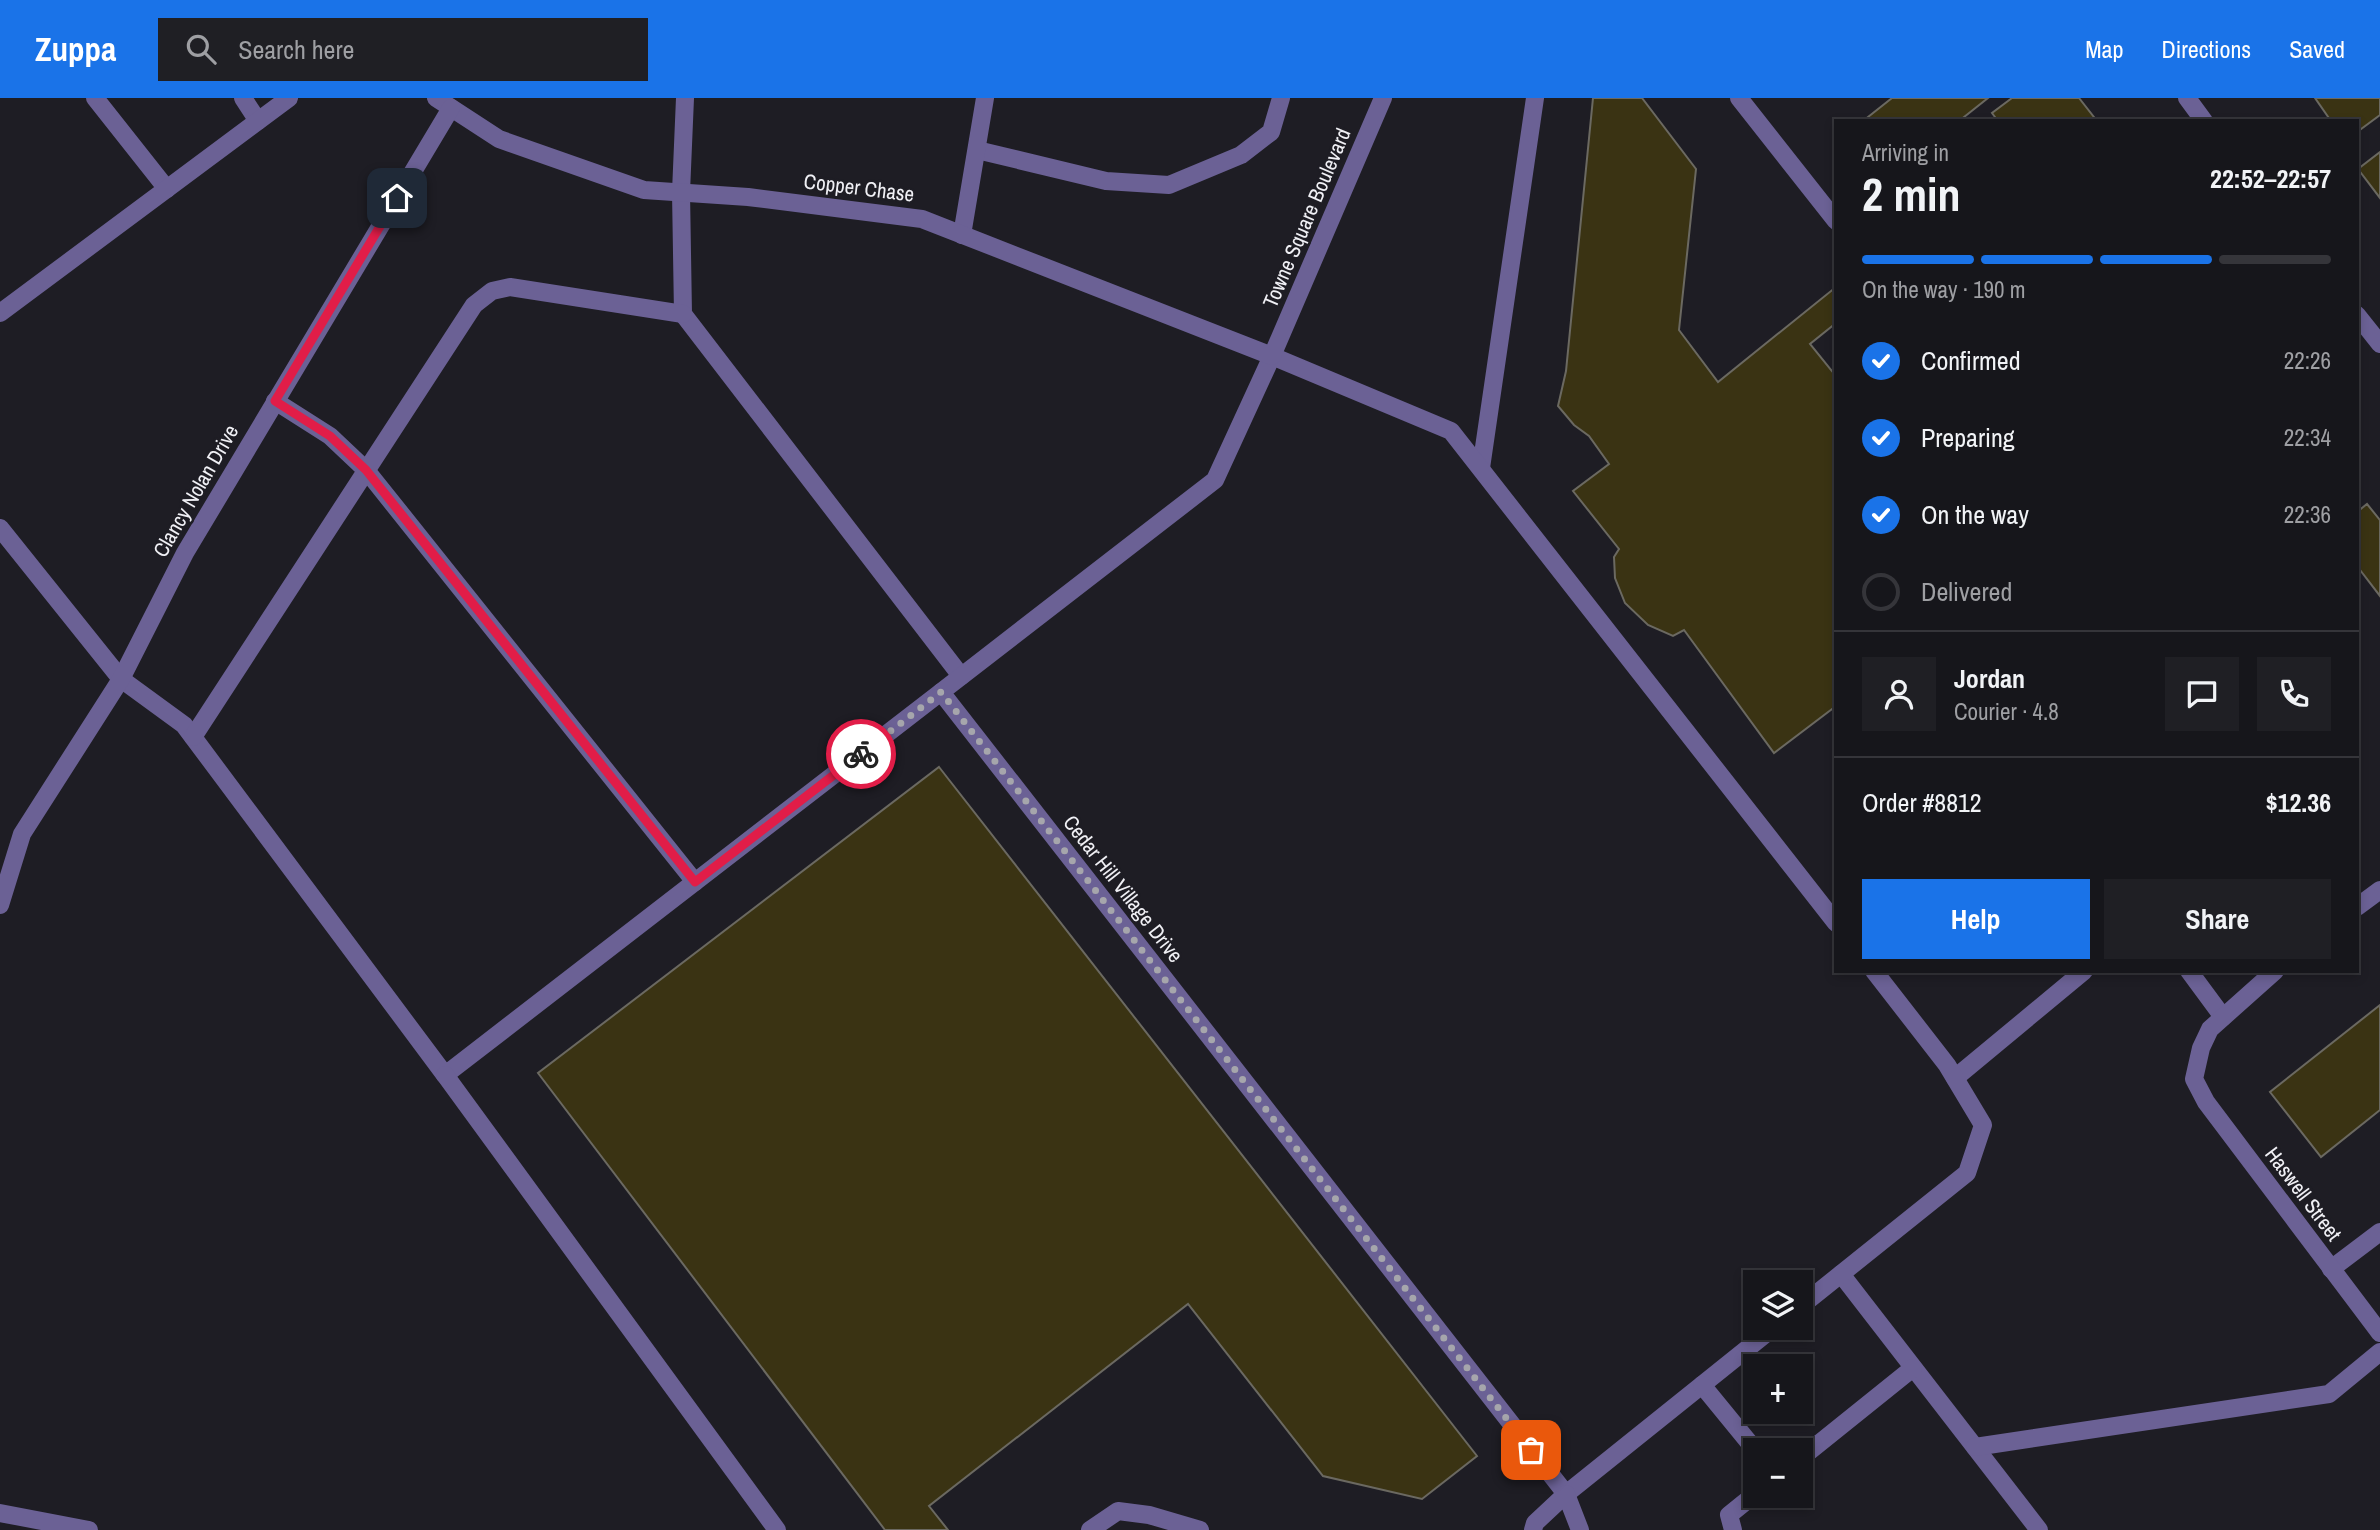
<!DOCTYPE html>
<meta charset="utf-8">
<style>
body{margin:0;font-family:"Archivo Narrow",sans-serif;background:#1f1f24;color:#f1f3f6;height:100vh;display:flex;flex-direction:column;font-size:26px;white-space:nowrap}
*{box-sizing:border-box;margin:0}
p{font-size:23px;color:#9e9fa3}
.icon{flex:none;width:38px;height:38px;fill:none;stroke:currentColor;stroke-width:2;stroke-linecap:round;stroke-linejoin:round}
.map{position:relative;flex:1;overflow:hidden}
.details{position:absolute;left:1834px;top:21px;width:525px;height:854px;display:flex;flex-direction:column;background:#16161b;border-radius:0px;box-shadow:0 4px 10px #0003,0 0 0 2px #35353a}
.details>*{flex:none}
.controls{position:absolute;left:1743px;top:1172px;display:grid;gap:14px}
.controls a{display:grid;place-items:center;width:70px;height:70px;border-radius:0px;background:#16161b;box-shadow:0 4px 10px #0003,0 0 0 2px #35353a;font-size:35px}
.pin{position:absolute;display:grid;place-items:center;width:60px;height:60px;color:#fff;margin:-30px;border-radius:14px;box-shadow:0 4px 10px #0006}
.courier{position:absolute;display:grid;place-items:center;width:70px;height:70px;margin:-35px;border:5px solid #e11d48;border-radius:50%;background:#fff;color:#222;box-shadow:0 2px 9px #0007}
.summary em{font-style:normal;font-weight:700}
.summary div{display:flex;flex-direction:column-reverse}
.summary{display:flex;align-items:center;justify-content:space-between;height:119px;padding:0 28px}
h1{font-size:46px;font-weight:700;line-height:52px}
.bar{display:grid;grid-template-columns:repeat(4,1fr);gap:10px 7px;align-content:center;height:84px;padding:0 28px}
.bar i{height:9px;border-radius:5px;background:#35353a}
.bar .active{background:#1a73e8}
.bar p{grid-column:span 4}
.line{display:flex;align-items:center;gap:18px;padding:0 28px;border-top:2px solid #35353a}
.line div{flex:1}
.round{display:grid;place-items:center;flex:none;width:74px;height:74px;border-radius:0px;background:#1f1f24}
ol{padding:0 28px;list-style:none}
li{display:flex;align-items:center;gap:21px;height:77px}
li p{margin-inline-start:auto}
li .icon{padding:7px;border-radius:50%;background:#1a73e8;color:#fff;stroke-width:4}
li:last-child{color:#9e9fa3}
li i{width:38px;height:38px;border:4px solid #35353a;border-radius:50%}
.primary-button{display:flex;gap:14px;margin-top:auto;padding:14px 28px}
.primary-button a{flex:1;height:80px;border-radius:0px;background:#1a73e8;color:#fff;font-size:28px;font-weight:700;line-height:80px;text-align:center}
.primary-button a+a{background:#1f1f24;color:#f1f3f6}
header{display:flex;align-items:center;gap:42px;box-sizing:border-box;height:98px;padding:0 35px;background:#1a73e8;color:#fff}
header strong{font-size:33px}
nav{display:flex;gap:38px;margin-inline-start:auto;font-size:24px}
.search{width:490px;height:63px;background:#1f1f24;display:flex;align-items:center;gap:18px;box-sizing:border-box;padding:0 24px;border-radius:0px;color:#9e9fa3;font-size:26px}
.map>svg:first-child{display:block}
.building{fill:#3a3313;stroke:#6b6961;stroke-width:2}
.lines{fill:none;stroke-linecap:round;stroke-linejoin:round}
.service{stroke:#6b6195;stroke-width:18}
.minor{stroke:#6b6195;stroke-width:18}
.tertiary{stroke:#6b6195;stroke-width:18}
.done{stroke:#a6a6ac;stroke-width:7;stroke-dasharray:0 12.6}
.route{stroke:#e11d48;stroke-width:9}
.labels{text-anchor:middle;stroke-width:5;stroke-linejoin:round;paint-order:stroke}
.street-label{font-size:21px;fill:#f0f0f5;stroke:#1e1d24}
</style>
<header>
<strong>Zuppa</strong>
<div class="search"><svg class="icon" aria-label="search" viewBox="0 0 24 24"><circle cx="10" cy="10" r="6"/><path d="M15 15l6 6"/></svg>Search here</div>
<nav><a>Map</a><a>Directions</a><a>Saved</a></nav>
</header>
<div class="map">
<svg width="2380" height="1432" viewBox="0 0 2380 1432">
<rect width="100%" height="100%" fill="#1e1d24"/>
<!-- building -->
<g class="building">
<polygon points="1593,0 1642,0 1696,71 1679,232 1718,284 1836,189 1836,225 1810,246 1836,278 1836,608 1774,655 1684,532 1673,538 1648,527 1625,505 1615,480 1614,459 1619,451 1573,393 1609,366 1589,338 1574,327 1558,308 1566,273"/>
<polygon points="1892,0 1988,0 1959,23 1863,23"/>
<polygon points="2012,0 2079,0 2097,23 1998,23 1992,15"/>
<polygon points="2315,0 2380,0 2380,17 2357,34 2357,23 2331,23"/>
<polygon points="2380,54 2380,100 2358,71"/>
<polygon points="2367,406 2380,422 2380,498 2357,468 2357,414"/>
<polygon points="939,669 1477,1358 1422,1401 1323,1378 1188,1206 929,1408 948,1432 885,1432 538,975"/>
<polygon points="2380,907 2380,1012 2321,1059 2270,994"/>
</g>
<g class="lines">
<!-- service -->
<g class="service">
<polyline points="95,0 167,91"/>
<polyline points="243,0 258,23"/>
<polyline points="685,0 681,94 683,216 961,578"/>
<polyline points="1739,0 1836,123"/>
<polyline points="977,52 1106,83 1169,87 1241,57 1271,34 1281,0"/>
<polyline points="962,137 985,0"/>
<polyline points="0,215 289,0"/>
<polyline points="275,303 330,338 366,372 695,784"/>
<polyline points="1481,370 1535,0"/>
<polyline points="0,430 121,581 184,627 445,977 941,594"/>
<polyline points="193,639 474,207 492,193 510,189 683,216"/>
<polyline points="2189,873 2223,919"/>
<polyline points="445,977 777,1432"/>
<polyline points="1955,980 2084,873"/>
<polyline points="2331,1171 2380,1134"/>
<polyline points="1841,1176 2039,1432"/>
<polyline points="1801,1208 1967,1075 1983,1027 1947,967 1874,873"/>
<polyline points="1773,1230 1566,1396 941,594 1215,382 1272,258 1451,333 1836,825"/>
<polyline points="1702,1287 1756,1353"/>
<polyline points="1975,1349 2329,1296 2380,1254"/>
<polyline points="1801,1360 1913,1270"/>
<polyline points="1090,1432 1118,1413 1149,1417 1200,1432"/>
<polyline points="1733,1432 1729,1417 1755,1396"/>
</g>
<!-- minor -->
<g class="minor">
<polyline points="436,0 499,41 644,92 748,99 922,121 1272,258 1383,0"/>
<polyline points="2187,0 2204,23"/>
<polyline points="2357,217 2380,246"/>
<polyline points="0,807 22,736 121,581 185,455 451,10"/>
<polyline points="2357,809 2380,792"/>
<polyline points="2275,873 2210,931 2201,950 2194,981 2206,1004 2380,1235"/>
<polyline points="1533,1432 1535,1425 1566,1396 1580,1432"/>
</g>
<!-- tertiary -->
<polyline class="tertiary" points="0,1415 89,1432"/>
</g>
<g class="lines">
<!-- done -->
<polyline class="done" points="861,656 941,594 1531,1352"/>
<!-- route -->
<polyline class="route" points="397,100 275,303 330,338 366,372 695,784 861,656"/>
</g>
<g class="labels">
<!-- street labels -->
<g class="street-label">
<text transform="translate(859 90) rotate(7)" y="7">Copper Chase</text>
<text transform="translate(1307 120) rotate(-67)" y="7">Towne Square Boulevard</text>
<text transform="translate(196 393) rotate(-60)" y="7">Clancy Nolan Drive</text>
<text transform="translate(1123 791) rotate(52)" y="7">Cedar Hill Village Drive</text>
<text transform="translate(2303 1096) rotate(53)" y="7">Haswell Street</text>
</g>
</g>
</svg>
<div class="controls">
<a><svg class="icon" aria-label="layers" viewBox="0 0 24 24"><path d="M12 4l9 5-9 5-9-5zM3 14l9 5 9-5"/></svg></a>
<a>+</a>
<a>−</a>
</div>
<div class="pin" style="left:1531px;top:1352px;background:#ea580c"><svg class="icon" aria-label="bag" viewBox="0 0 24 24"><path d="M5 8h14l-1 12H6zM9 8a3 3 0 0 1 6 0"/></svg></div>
<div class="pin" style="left:397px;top:100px;background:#1f2937"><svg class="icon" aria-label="home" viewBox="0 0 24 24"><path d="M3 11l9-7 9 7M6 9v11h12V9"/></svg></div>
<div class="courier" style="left:861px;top:656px"><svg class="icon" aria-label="bike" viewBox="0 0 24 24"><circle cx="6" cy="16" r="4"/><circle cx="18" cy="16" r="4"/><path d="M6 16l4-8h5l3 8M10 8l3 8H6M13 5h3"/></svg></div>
<section class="details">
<div class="summary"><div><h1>2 min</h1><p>Arriving in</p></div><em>22:52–22:57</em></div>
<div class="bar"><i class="active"></i><i class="active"></i><i class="active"></i><i></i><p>On the way · 190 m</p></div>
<ol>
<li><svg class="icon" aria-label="check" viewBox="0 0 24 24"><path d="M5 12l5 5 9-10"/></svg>Confirmed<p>22:26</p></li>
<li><svg class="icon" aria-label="check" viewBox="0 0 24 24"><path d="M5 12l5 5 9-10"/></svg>Preparing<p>22:34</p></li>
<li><svg class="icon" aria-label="check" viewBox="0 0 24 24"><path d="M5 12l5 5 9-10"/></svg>On the way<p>22:36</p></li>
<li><i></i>Delivered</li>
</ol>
<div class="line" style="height:126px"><a class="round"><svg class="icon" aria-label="person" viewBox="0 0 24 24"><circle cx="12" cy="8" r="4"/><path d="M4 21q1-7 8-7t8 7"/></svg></a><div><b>Jordan</b><p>Courier · 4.8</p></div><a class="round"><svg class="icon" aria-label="chat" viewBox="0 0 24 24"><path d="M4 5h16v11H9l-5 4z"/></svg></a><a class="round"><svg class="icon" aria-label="phone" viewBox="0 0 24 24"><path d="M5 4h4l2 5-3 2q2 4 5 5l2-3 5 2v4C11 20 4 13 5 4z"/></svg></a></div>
<div class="line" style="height:91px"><div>Order #8812</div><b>$12.36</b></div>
<div class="primary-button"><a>Help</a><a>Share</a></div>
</section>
</div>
